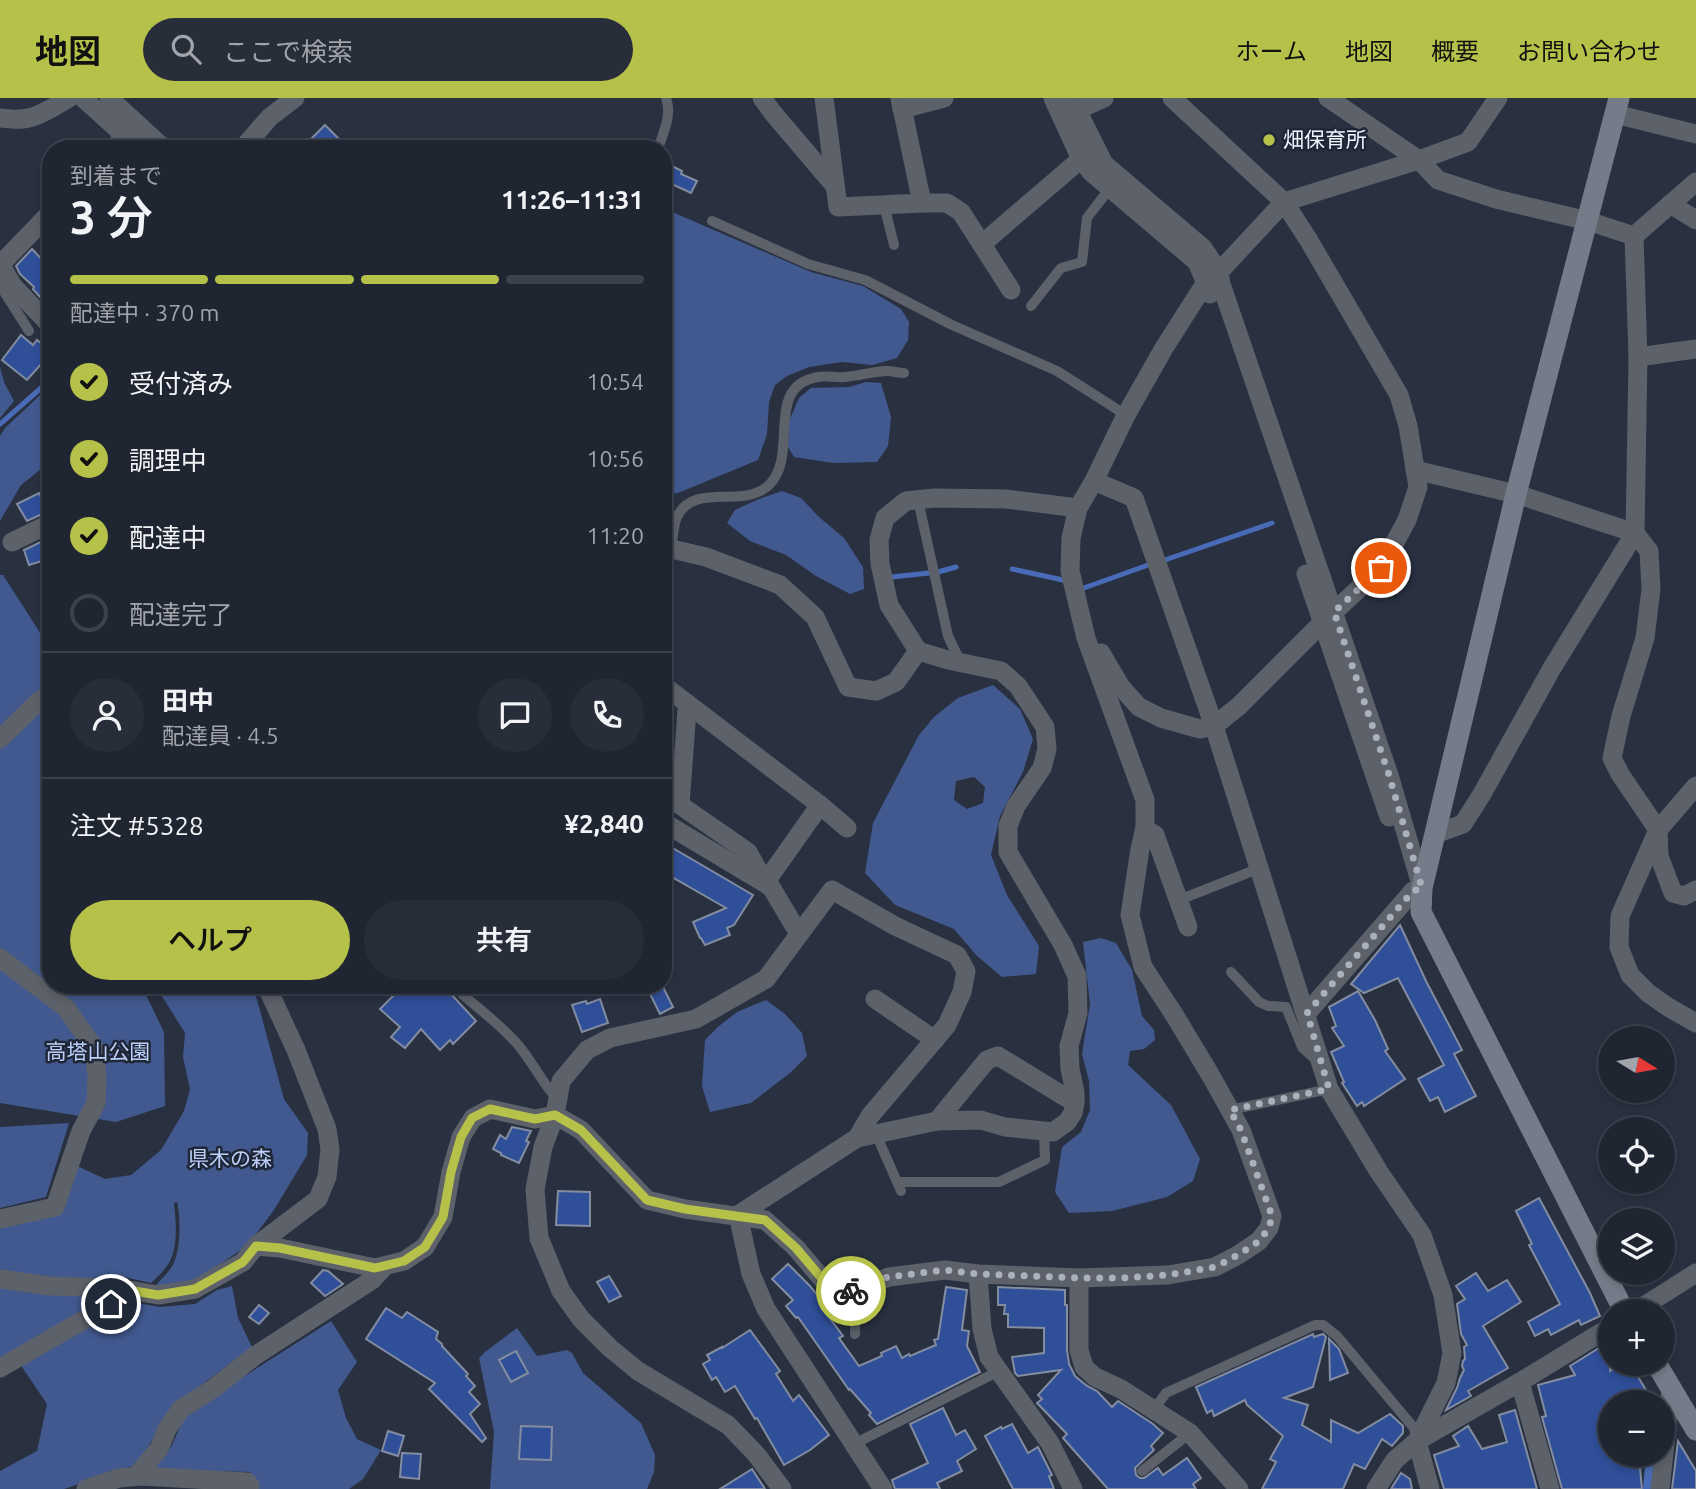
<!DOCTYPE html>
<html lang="ja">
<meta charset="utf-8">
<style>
body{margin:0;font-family:Ubuntu,"Noto Sans JP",sans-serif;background:#272d39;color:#f1f3f6;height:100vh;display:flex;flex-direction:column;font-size:26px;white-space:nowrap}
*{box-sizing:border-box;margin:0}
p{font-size:23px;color:#a1a5ab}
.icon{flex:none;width:38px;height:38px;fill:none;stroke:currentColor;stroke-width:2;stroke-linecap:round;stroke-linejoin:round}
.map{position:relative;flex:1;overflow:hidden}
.sheet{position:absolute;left:42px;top:42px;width:630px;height:854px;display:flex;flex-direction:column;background:#1f2531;border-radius:28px;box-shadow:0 4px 10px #0003,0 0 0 2px #3c424d}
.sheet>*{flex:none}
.needle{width:46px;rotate:101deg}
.controls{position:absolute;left:1598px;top:928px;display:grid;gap:14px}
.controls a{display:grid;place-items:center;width:77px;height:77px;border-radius:50%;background:#1f2531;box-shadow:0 4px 10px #0003,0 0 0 2px #3c424d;font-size:35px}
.pin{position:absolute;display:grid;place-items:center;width:60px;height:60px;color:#fff;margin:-30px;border:4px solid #fff;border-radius:50%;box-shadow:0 2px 7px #0007}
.courier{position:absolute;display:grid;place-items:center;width:70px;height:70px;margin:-35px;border:5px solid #b6c149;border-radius:50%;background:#fff;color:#222;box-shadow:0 2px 9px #0007}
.head em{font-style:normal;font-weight:600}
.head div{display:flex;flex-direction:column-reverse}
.head{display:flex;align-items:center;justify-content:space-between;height:119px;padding:0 28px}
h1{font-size:46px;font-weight:600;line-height:52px}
.bar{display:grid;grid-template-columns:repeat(4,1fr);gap:10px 7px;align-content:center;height:84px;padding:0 28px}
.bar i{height:9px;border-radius:5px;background:#3c424d}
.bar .on{background:#b6c149}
.bar p{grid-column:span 4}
.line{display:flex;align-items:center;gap:18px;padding:0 28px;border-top:2px solid #3c424d}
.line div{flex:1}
.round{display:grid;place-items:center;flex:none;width:74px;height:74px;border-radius:37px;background:#272d39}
ol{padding:0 28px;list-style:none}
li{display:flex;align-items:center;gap:21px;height:77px}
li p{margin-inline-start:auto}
li .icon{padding:7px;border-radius:50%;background:#b6c149;color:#111;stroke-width:4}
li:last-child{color:#a1a5ab}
li i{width:38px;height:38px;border:4px solid #3c424d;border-radius:50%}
.primary-button{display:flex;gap:14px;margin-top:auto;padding:14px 28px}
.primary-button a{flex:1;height:80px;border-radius:42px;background:#b6c149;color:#111;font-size:28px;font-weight:600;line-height:80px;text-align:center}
.primary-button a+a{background:#272d39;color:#f1f3f6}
header{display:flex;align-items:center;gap:42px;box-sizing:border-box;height:98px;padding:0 35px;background:#b6c149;color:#111}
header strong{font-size:33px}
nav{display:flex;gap:38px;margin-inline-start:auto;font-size:24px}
.search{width:490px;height:63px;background:#272d39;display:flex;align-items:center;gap:18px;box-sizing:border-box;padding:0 24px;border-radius:38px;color:#a1a5ab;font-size:26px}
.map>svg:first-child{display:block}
.green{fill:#41598f;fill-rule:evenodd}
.water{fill:#496bb7}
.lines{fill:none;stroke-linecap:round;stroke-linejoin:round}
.stream{stroke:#496bb7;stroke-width:5}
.building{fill:#304f99;stroke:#838da1;stroke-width:2}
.lane{stroke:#5d616a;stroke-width:10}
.street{stroke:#5d616a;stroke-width:19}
.secondary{stroke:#757c89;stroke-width:21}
.done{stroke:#aab0bc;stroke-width:7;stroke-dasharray:0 12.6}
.route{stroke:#b6c149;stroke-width:9}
.poi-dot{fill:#b6c149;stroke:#1f2737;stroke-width:2.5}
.labels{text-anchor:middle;stroke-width:5;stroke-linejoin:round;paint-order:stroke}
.poi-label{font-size:21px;fill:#f0f5fe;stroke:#1f2737;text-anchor:start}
.park-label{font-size:21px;fill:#bbcff9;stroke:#1f2737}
</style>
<header>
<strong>地図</strong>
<div class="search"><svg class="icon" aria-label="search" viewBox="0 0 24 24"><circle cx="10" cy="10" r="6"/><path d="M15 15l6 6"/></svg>ここで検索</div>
<nav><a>ホーム</a><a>地図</a><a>概要</a><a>お問い合わせ</a></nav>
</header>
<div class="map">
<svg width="1696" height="1391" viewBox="0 0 1696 1391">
<rect width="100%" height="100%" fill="#293141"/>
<!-- green -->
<g class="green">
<polygon points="663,110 811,174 863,188 901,211 909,224 908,242 897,260 872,267 842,264 809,269 787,278 775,287 769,304 767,336 758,362 678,395 663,397"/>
<polygon points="0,269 4,284 14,303 0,320"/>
<polygon points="866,284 881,285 891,319 888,348 877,364 833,365 794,359 788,349 789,323 799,300 811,290 849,289"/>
<polygon points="51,287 51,363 21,387 0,423 0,338 5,330"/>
<polygon points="782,393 801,400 819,419 844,440 863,469 864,491 850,496 816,478 786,457 750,443 727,425 735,412 759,401"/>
<polygon points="0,477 3,477 46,544 51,545 51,887 141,887 164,934 165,1008 116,1024 0,1005"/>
<path d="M993 587 1020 611 1033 641 1023 674 1000 718 991 757 1007 797 1039 848 1036 876 1002 879 976 857 954 831 895 807 865 775 873 725 919 637 934 619 958 600ZM974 679 985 689 983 705 967 711 954 702 956 683Z"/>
<polygon points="1101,840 1116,845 1132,872 1142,918 1154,932 1155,942 1144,951 1130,953 1128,967 1171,1007 1200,1061 1193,1083 1167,1099 1112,1113 1069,1115 1055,1094 1062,1049 1081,1034 1090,1012 1089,983 1082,956 1090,906 1083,844"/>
<path d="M155 887H253L284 1001 308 1035 307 1057 274 1112 247 1148 196 1182 171 1189 156 1187C161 1181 167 1176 171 1170 181 1156 181 1120 177 1104L174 1105C176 1124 179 1151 167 1168 163 1174 156 1180 151 1185L119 1178 92 1184 0 1177V1127L60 1115 77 1068 105 1081 131 1077 161 1052 184 1013 190 991 183 959 185 935Z"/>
<polygon points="766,902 785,916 802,935 807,958 790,975 751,1005 710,1014 702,988 705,942 719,928 737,914"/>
<polygon points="69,1025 46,1099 0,1110 0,1029"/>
<polygon points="232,1188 238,1220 252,1249 172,1309 138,1366 64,1391 0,1391 0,1373 37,1353 47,1306 20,1266 131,1204 160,1209 195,1206 217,1192"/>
<polygon points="0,1190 117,1199 0,1264"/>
<polygon points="331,1223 357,1264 338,1292 346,1320 357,1341 381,1352 363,1381 349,1391 257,1391 250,1374 154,1371 172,1347 182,1324 193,1311"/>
<polygon points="517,1230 537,1258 567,1252 572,1255 583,1275 641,1325 655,1357 654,1374 647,1391 490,1391 494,1334 479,1260 485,1254"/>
</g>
<!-- water -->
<polygon class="water" points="1646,1356 1655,1356 1652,1391 1643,1391"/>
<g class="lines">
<!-- stream -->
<g class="stream">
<polyline points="0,326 40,291 51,277"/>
<polyline points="1162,463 1272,425"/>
<polyline points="1012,471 1063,482"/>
<polyline points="938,474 956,469"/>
<polyline points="892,479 929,475"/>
<polyline points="1081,491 1151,466"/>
</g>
</g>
<!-- building -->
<g class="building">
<polygon points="325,27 342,44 335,51 301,51"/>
<polygon points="668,66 682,73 681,76 697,83 691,95 663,82 663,78"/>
<polygon points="32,151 51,171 51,189 41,200 33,191 34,189 20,176 16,168"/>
<polygon points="21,237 33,247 37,242 41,245 43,242 51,248 51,258 45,266 43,264 27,282 2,262"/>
<polygon points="39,395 49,413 27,423 17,406"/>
<polygon points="51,439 51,463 48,461 29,467 24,452"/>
<polygon points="671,749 753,797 734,827 727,830 730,837 705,847 701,840 700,840 693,824 726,810 665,775 666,770 663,768 663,760"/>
<polygon points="1400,827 1426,883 1462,952 1454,956 1476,998 1445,1014 1438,999 1430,1003 1418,981 1444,967 1398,880 1364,895 1351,886"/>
<polygon points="404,887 459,887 450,895 476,923 453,946 450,942 440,952 421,931 405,950 391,939 400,929 380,911"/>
<polygon points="663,889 673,909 660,916 650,896"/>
<polygon points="1358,893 1375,922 1388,951 1385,953 1405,981 1364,1008 1362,1004 1357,1008 1342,985 1344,984 1331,954 1344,948 1332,930 1336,928 1329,909"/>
<polygon points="600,901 608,925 582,934 572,907 586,903 587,906"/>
<polygon points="512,1029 531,1033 526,1043 529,1044 519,1065 501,1057 501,1055 493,1051 500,1037 506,1041"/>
<polygon points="558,1093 590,1094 590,1128 556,1127"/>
<polygon points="1539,1100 1590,1195 1600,1218 1581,1227 1579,1222 1551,1237 1548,1231 1535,1238 1528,1224 1560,1206 1529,1147 1532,1146 1516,1113"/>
<polygon points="788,1166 810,1188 823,1204 820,1207 843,1238 839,1240 859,1268 882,1258 881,1255 896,1248 902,1260 909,1256 910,1258 936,1247 934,1242 938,1241 946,1189 967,1192 962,1232 969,1233 967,1248 980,1274 877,1326 869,1317 871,1315 850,1291 849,1292 798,1219 796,1220 786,1208 793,1202 772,1181"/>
<polygon points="323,1172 328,1173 343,1186 325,1198 311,1185"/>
<polygon points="1476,1175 1488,1193 1507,1182 1521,1204 1483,1228 1508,1270 1468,1293 1471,1298 1446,1312 1457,1290 1460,1280 1464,1272 1462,1268 1463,1263 1465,1261 1464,1249 1467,1247 1461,1236 1457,1206 1465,1201 1456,1188"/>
<polygon points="609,1178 621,1198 609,1204 597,1184"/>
<polygon points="998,1189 1065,1192 1065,1207 1067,1207 1067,1252 1069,1266 1075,1278 1087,1288 1097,1293 1112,1309 1118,1303 1153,1326 1163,1335 1151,1348 1154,1352 1135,1370 1136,1377 1140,1380 1144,1380 1158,1370 1163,1377 1187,1360 1201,1380 1193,1386 1196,1391 1108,1391 1063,1340 1067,1336 1037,1305 1042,1301 1038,1297 1061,1272 1018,1278 1015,1275 1012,1259 1044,1255 1044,1230 1008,1229 1008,1216 1004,1216 1005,1207 998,1207"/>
<polygon points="259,1207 269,1215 259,1226 249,1219"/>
<polygon points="386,1210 402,1220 407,1214 438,1234 436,1241 442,1246 442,1248 468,1276 466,1278 475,1288 469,1294 480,1306 470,1316 486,1340 482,1344 429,1291 435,1285 366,1241"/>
<polygon points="750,1232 780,1273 776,1276 793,1303 799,1297 829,1337 810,1352 784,1367 757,1320 755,1321 735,1288 725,1294 716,1279 712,1282 703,1266 710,1262 707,1257 722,1249 722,1250"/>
<polygon points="1313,1236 1314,1239 1323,1236 1326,1239 1313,1289 1284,1300 1308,1307 1302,1327 1331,1344 1331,1322 1358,1335 1390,1316 1403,1328 1403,1335 1392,1348 1382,1341 1365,1371 1354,1366 1343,1391 1262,1391 1276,1364 1270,1361 1283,1338 1247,1307 1245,1302 1214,1318 1212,1312 1207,1315 1196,1289"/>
<polygon points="1329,1241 1339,1251 1348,1275 1330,1282"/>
<polygon points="1610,1243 1610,1273 1624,1265 1630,1265 1650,1299 1643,1304 1610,1304 1610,1356 1642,1356 1643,1369 1640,1370 1642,1391 1562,1391 1542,1319 1546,1318 1538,1287 1575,1277 1570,1268"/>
<polygon points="516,1253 528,1275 511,1284 499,1262"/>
<polygon points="943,1310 956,1337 965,1332 976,1351 957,1363 962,1373 937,1385 940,1391 895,1391 892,1382 928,1365 910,1326"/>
<polygon points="1515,1312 1537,1391 1444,1391 1434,1357 1459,1348 1453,1338 1468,1328 1482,1351 1507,1344 1499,1317"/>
<polygon points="1012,1326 1028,1355 1038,1349 1052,1377 1049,1378 1054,1391 1013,1391 985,1338 1001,1329 1002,1331"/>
<polygon points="521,1328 552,1329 551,1362 519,1361"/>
<polygon points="388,1333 404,1338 398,1358 382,1353"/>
<polygon points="1678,1343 1696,1373 1696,1391 1672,1391"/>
<polygon points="402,1355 421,1356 419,1381 400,1379"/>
<polygon points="752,1371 765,1391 720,1391"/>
<polygon points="1401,1375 1410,1381 1412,1391 1391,1391"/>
</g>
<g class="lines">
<!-- lane -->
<g class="lane">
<path d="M657 51 659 48C664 33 672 16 666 0"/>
<polyline points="884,107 894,147"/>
<polyline points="712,123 808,166 865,182 952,227 1057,273 1126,317"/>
<polyline points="0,187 29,233"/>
<polyline points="1031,208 1061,170 1082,164 1087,120 1110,90"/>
<polyline points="918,402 948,538 960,563"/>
<path d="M671 451C673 441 673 428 677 419 694 383 743 412 769 387 800 357 763 288 818 279 826 277 836 280 845 279 859 278 875 273 887 273 893 273 898 275 904 275"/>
<polyline points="1179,802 1260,770"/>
<polyline points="1231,874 1259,904 1268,908 1286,909 1302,949 1317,963"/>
<path d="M463 897C482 913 503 929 519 948 533 965 543 986 558 1002"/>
<polyline points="1230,1012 1329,991"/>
<polyline points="876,1036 901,1093"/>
<polyline points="897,1084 999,1084 1045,1062 1044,1033"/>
<polyline points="855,1236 856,1191"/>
<polyline points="1154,1311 1166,1295 1315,1227 1323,1227 1337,1238 1414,1330 1416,1339"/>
<polyline points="854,1346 999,1273"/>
<polyline points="1142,1373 1190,1335"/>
</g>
<!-- street -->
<g class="street">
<polyline points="83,0 135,47 144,51"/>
<polyline points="109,0 159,46 168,51"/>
<polyline points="762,0 773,15 835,88"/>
<polyline points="824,0 838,109 922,105 900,0"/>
<polyline points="1053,0 1081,61 1091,74 1197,164 1210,196"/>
<polyline points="1071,0 1104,66 1203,150 1219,174 1221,186 1389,677 1422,790 1413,793 1307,915"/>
<polyline points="1328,0 1419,62 1438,82 1496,101 1588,123 1634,138"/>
<polyline points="902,11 944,0"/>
<polyline points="1077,12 1104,0"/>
<polyline points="1615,16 1696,36"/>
<path d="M0 20C32 25 43 15 69 0"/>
<polyline points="112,51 125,38"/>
<polyline points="242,51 270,19 295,0"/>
<polyline points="922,105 947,105 961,114 1011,192"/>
<polyline points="1670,106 1696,122"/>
<polyline points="1634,138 1696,84"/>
<polyline points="982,146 1081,61"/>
<polyline points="0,166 13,188 51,228"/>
<polyline points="0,167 51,114"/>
<polyline points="1638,259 1696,251"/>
<polyline points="1415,372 1516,396 1635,435 1649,453 1651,491 1645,540 1621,618 1612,660 1620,676 1658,732 1659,758 1673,795 1684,798 1696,792"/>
<polyline points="1094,383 1134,400 1214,628 1329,991 1379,1074 1422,1137 1443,1197 1452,1255 1446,1285 1417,1343 1430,1391"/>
<polyline points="12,444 51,425"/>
<polyline points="663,449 706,459 780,487 815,519 848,589 876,593 896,584 918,553"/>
<polyline points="1306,476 1389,719"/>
<polyline points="1101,555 1121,589 1139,609 1161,620 1200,631 1214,628 1239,608 1323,524 1381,470 1407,422 1418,389 1408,328 1399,297 1308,141 1284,104 1172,0"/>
<polyline points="663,587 820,707 847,730"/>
<polyline points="687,612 680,707 748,754 765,785 820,707"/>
<polyline points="0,641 40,602 51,595"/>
<polyline points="1696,688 1658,732 1620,818 1619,849 1630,877 1648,895 1668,909 1696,925"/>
<polyline points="663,724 771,789 799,836"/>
<polyline points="1145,731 1155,737 1188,829"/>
<polyline points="1435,736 1463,726 1482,696 1552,570 1635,435 1638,259 1634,138"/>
<polyline points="0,860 66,910 94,950 97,978 96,1005 81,1033 55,1109 0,1121"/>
<polyline points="875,901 935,942"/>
<polyline points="937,1023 987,962 998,958 1075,1005"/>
<polyline points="738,1117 857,1040 937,1023 981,1022 1005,1029 1053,1034 1067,1024 1073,1015 1075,1005 1075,994 1070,971 1069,948 1078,915 1077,878 1063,847 1008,754 1008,728 1016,708 1042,670 1047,651 1045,629 1018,588 1001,573 948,562 918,553 889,507 880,466 879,442 885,420 906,403 934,400 1006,401 1078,410"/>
<polyline points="738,1117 751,1176 766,1211 883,1391"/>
<polyline points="256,1148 280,1150 375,1170 404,1163 425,1149 443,1119 451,1074 461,1039 473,1020 490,1011 535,1021 555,1017 581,1032 647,1102 685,1111 765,1122 796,1150 835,1196 854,1192 889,1179 945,1172 978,1176 1079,1180 1168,1177 1215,1169 1238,1157 1259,1143 1269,1130 1272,1118 1241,1032 1211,978 1175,918 1143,869 1130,817 1140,751 1145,729 1145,702 1086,540 1070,473 1071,440 1078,410 1094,383 1126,317 1164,250 1206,184 1219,174 1284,104 1419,62 1468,44 1498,0"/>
<polyline points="978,1176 982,1231 989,1259 1050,1345 1073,1391"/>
<polyline points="1079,1180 1079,1252 1084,1269 1095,1279 1121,1291 1190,1335 1239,1391"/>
<polyline points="0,1181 50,1188 117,1190 158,1197 195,1191 243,1164 256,1148 318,1101 327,1079 330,1051 327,1031 296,952 266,887"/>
<polyline points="1636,1213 1696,1175"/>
<polyline points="0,1270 134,1193"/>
<polyline points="1520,1284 1550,1391"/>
<polyline points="136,1378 159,1351 167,1331 181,1311 214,1290 256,1257 372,1182 385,1168"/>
<polyline points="86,1391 119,1380 141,1378 247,1384 250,1388 249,1391"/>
<polyline points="782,1391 756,1356 728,1327 638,1273 610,1250 581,1221 561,1193 539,1140 535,1091 543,1049 555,1017 561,983 587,952 610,940 696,921 766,881 832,792 895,828 957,857 966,873 962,894 947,927 870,1018 857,1040"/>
<polyline points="1376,1391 1395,1362 1417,1343 1520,1284 1610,1229"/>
<polyline points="1660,1391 1671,1291"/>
</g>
<!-- secondary -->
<g class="secondary">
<polyline points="1619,0 1516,396 1422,790 1421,814 1624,1213"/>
<polyline points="1656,1265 1696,1332"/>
</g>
</g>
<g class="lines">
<!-- done -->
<polyline class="done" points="851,1193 888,1179 945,1172 978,1176 1079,1180 1121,1180 1168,1177 1215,1169 1238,1157 1259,1143 1269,1130 1272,1118 1241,1032 1230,1012 1329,991 1307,915 1413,793 1422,790 1389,677 1334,514 1381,470"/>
<!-- route -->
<polyline class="route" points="111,1206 134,1193 158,1197 195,1191 243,1164 256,1148 280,1150 375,1170 404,1163 425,1149 443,1119 451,1074 461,1039 472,1020 490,1011 535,1021 555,1017 581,1032 647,1102 685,1111 765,1122 796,1150 835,1196 851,1193"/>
</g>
<!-- markers -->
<circle class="poi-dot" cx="1269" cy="42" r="7"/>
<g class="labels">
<!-- poi labels -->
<g class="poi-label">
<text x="1283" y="49">畑保育所</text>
</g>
<!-- park labels -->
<g class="park-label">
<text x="98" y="961">高塔山公園</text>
<text x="230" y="1068">県木の森</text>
</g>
</g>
</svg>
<div class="controls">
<a><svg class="needle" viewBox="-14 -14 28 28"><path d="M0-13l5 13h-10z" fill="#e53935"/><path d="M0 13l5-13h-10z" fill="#a1a5ab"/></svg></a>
<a><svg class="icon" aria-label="locate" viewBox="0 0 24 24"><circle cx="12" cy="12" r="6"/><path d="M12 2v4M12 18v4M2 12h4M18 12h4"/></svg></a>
<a><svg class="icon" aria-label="layers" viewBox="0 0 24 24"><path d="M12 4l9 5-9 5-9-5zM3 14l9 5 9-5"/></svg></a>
<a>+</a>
<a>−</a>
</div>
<div class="pin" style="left:1381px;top:470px;background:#ea580c"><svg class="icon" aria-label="bag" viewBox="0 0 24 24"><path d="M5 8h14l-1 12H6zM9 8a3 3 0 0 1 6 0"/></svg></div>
<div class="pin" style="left:111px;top:1206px;background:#1f2937"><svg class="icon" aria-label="home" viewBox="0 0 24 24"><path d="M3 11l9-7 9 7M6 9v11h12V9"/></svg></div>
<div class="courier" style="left:851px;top:1193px"><svg class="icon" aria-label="bike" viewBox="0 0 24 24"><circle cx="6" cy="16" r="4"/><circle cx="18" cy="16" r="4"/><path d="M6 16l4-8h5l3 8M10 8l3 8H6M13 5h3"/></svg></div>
<section class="sheet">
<div class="head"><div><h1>3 分</h1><p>到着まで</p></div><em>11:26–11:31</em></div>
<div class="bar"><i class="on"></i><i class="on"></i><i class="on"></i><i></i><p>配達中 · 370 m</p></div>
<ol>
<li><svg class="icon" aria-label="check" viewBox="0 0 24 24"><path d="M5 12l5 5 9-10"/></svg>受付済み<p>10:54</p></li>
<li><svg class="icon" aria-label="check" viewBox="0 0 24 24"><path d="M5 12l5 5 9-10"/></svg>調理中<p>10:56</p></li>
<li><svg class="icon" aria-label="check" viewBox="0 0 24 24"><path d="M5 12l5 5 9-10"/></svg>配達中<p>11:20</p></li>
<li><i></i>配達完了</li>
</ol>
<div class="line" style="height:126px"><a class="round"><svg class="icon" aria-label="person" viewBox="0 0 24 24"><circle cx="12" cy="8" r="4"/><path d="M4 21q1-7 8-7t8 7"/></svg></a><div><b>田中</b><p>配達員 · 4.5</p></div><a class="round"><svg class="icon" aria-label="chat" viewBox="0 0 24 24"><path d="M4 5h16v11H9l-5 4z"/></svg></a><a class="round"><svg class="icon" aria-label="phone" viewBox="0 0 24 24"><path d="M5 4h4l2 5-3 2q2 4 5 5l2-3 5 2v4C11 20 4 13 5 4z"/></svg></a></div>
<div class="line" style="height:91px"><div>注文 #5328</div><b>¥2,840</b></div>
<div class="primary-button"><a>ヘルプ</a><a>共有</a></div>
</section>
</div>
